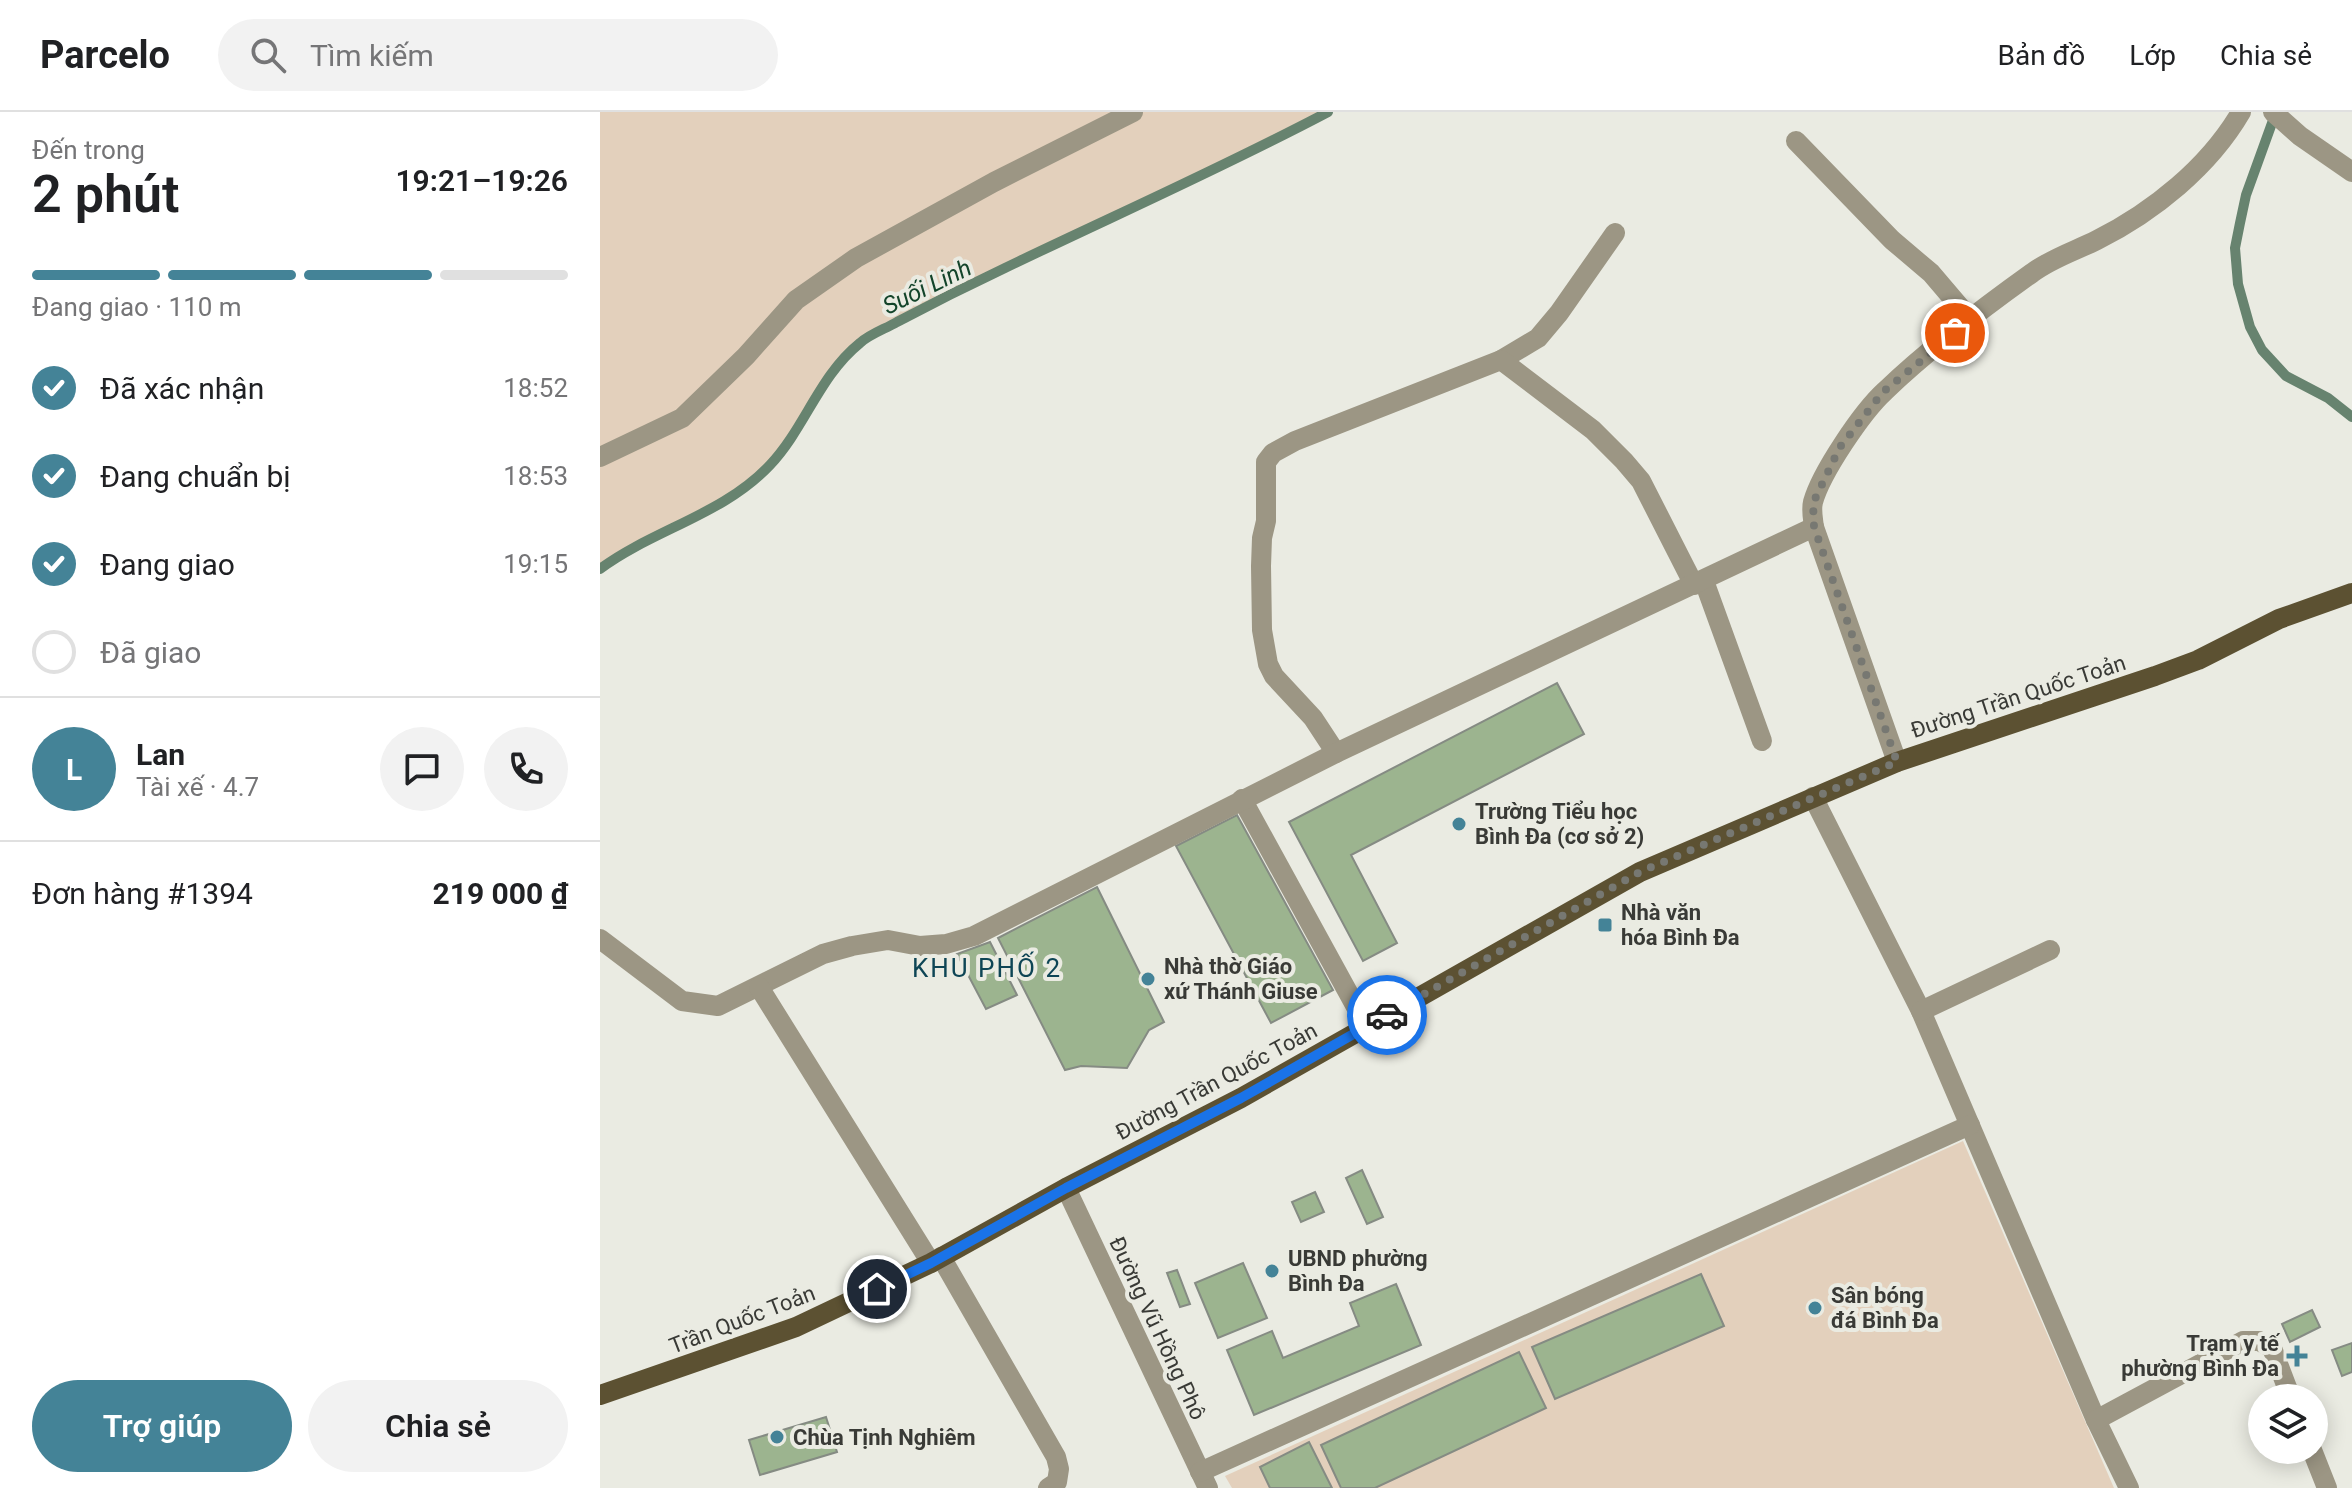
<!DOCTYPE html>
<html lang="vi">
<meta charset="utf-8">
<style>
body{margin:0;font-family:Roboto,sans-serif;background:#f2f2f2;color:#202124;height:100vh;display:flex;flex-direction:column;font-size:30px;white-space:nowrap}
*{box-sizing:border-box;margin:0}
p{font-size:26px;color:#757577}
.icon{flex:none;width:44px;height:44px;fill:none;stroke:currentColor;stroke-width:2;stroke-linecap:round;stroke-linejoin:round}
.map{position:relative;flex:1;overflow:hidden}
.side{display:flex;flex-direction:column;background:#fff;width:600px}
.side>*{flex:none}
.tools{position:absolute;left:1648px;top:1272px;display:grid;gap:16px}
.tools a{display:grid;place-items:center;width:80px;height:80px;border-radius:50%;background:#fff;box-shadow:0 4px 20px #0003;font-size:40px}
.pin{position:absolute;display:grid;place-items:center;width:68px;height:68px;color:#fff;margin:-34px;border:4px solid #fff;border-radius:50%;box-shadow:0 2px 8px #0007}
.courier{position:absolute;display:grid;place-items:center;width:80px;height:80px;margin:-40px;border:6px solid #1a73e8;border-radius:50%;background:#fff;color:#222;box-shadow:0 2px 10px #0007}
.head em{font-style:normal;font-weight:600}
.head div{display:flex;flex-direction:column-reverse}
.head{display:flex;align-items:center;justify-content:space-between;height:136px;padding:0 32px}
h1{font-size:52px;font-weight:600;line-height:60px}
.bar{display:grid;grid-template-columns:repeat(4,1fr);gap:12px 8px;align-content:center;height:96px;padding:0 32px}
.bar i{height:10px;border-radius:6px;background:#e0e0e0}
.bar .current{background:#448397}
.bar p{grid-column:span 4}
.line{display:flex;align-items:center;gap:20px;padding:0 32px;border-top:2px solid #e0e0e0}
.line div{flex:1}
.round{display:grid;place-items:center;flex:none;width:84px;height:84px;border-radius:42px;background:#f2f2f2}
ol{padding:0 32px;list-style:none}
li{display:flex;align-items:center;gap:24px;height:88px}
li p{margin-inline-start:auto}
li .icon{padding:8px;border-radius:50%;background:#448397;color:#fff;stroke-width:4}
li:last-child{color:#757577}
li i{width:44px;height:44px;border:4px solid #e0e0e0;border-radius:50%}
.primary-button{display:flex;gap:16px;margin-top:auto;padding:16px 32px}
.primary-button a{flex:1;height:92px;border-radius:48px;background:#448397;color:#fff;font-size:32px;font-weight:600;line-height:92px;text-align:center}
.primary-button a+a{background:#f2f2f2;color:#202124}
header{display:flex;align-items:center;gap:48px;box-sizing:border-box;height:112px;padding:0 40px;background:#fff;border-bottom:2px solid #e0e0e0}
header strong{font-size:38px}
nav{display:flex;gap:44px;margin-inline-start:auto;font-size:28px}
.search{width:560px;height:72px;background:#f2f2f2;display:flex;align-items:center;gap:20px;box-sizing:border-box;padding:0 28px;border-radius:44px;color:#757577;font-size:30px}
main{display:flex;flex:1;min-height:0}
.map>svg:first-child{display:block}
.green{fill:#e3d0bc}
.lines{fill:none;stroke-linecap:round;stroke-linejoin:round}
.stream{stroke:#67836f;stroke-width:10}
.building{fill:#9cb48f;stroke:#858b83;stroke-width:2}
.minor{stroke:#9c9684;stroke-width:20}
.major{stroke:#5c5132;stroke-width:20}
.done{stroke:#777872;stroke-width:8;stroke-dasharray:0 14.4}
.route{stroke:#1a73e8;stroke-width:10}
.poi-dot{fill:#448397;stroke:#eaebe2;stroke-width:3}
.labels{text-anchor:middle;stroke-width:8;stroke-linejoin:round;paint-order:stroke}
.street-label{font-size:22px;fill:#393a36;stroke:#eaebe2}
.poi-label{font-size:22px;font-weight:bold;fill:#393a36;stroke:#eaebe2;text-anchor:start}
.water-label{font-size:24px;font-style:italic;fill:#13442a;stroke:#eaebe2}
.quarter-label{font-size:26px;letter-spacing:2px;fill:#0e4555;stroke:#eaebe2}
</style>
<header>
<strong>Parcelo</strong>
<div class="search"><svg class="icon" aria-label="search" viewBox="0 0 24 24"><circle cx="10" cy="10" r="6"/><path d="M15 15l6 6"/></svg>Tìm kiếm</div>
<nav><a>Bản đồ</a><a>Lớp</a><a>Chia sẻ</a></nav>
</header>
<main>
<section class="side">
<div class="head"><div><h1>2 phút</h1><p>Đến trong</p></div><em>19:21–19:26</em></div>
<div class="bar"><i class="current"></i><i class="current"></i><i class="current"></i><i></i><p>Đang giao · 110 m</p></div>
<ol>
<li><svg class="icon" aria-label="check" viewBox="0 0 24 24"><path d="M5 12l5 5 9-10"/></svg>Đã xác nhận<p>18:52</p></li>
<li><svg class="icon" aria-label="check" viewBox="0 0 24 24"><path d="M5 12l5 5 9-10"/></svg>Đang chuẩn bị<p>18:53</p></li>
<li><svg class="icon" aria-label="check" viewBox="0 0 24 24"><path d="M5 12l5 5 9-10"/></svg>Đang giao<p>19:15</p></li>
<li><i></i>Đã giao</li>
</ol>
<div class="line" style="height:144px"><b class="round" style="background:#448397;color:#fff">L</b><div><b>Lan</b><p>Tài xế · 4.7</p></div><a class="round"><svg class="icon" aria-label="chat" viewBox="0 0 24 24"><path d="M4 5h16v11H9l-5 4z"/></svg></a><a class="round"><svg class="icon" aria-label="phone" viewBox="0 0 24 24"><path d="M5 4h4l2 5-3 2q2 4 5 5l2-3 5 2v4C11 20 4 13 5 4z"/></svg></a></div>
<div class="line" style="height:104px"><div>Đơn hàng #1394</div><b>219 000 ₫</b></div>
<div class="primary-button"><a>Trợ giúp</a><a>Chia sẻ</a></div>
</section>
<div class="map">
<svg width="1752" height="1376" viewBox="0 0 1752 1376">
<rect width="100%" height="100%" fill="#eaebe2"/>
<!-- green -->
<g class="green">
<path d="M0 0H728C614 61 495 112 379 170 352 184 325 198 297 211 285 217 270 223 260 231 219 264 205 316 170 353 123 403 54 417 0 457Z"/>
<polygon points="1363,1029 1514,1376 632,1376 625,1364"/>
</g>
<g class="lines">
<!-- stream -->
<g class="stream">
<polyline points="1676,0 1646,83 1640,111 1635,136 1638,172 1650,215 1662,238 1686,264 1728,286 1752,305"/>
<path d="M0 457C54 417 123 403 170 353 205 316 219 264 260 231 270 222 285 217 297 210 333 191 369 173 405 156 513 104 622 56 728 0"/>
</g>
</g>
<!-- building -->
<g class="building">
<polygon points="957,571 984,622 751,743 797,831 763,849 689,710"/>
<polygon points="637,703 733,878 671,911 576,734"/>
<polygon points="497,775 564,910 549,918 527,956 481,954 465,958 398,826"/>
<polygon points="390,830 417,883 386,897 357,842"/>
<polygon points="762,1058 783,1105 767,1112 746,1066"/>
<polygon points="715,1080 724,1100 701,1110 692,1090"/>
<polygon points="643,1151 667,1206 618,1226 595,1171"/>
<polygon points="577,1158 590,1192 580,1195 567,1161"/>
<polygon points="1101,1162 1124,1214 955,1287 932,1235"/>
<polygon points="796,1172 821,1233 654,1303 627,1238 672,1219 683,1246 759,1214 750,1191"/>
<polygon points="1712,1198 1720,1215 1690,1230 1682,1212"/>
<polygon points="1752,1231 1752,1260 1742,1264 1732,1238"/>
<polygon points="919,1240 946,1296 775,1376 741,1376 721,1333"/>
<polygon points="226,1305 237,1340 160,1363 149,1328"/>
<polygon points="709,1330 732,1376 670,1376 660,1355"/>
</g>
<g class="lines">
<!-- minor -->
<g class="minor">
<polyline points="1673,0 1700,24 1752,60"/>
<polyline points="1196,29 1292,128 1331,161 1371,208"/>
<polyline points="901,248 938,226 959,201 1015,121"/>
<polyline points="0,345 82,306 146,244 196,188 256,146 394,70 533,0"/>
<path d="M1214 415C1213 407 1211 398 1213 390 1221 361 1262 300 1285 279 1329 237 1383 196 1432 161 1452 146 1475 139 1497 128 1553 100 1609 55 1641 0"/>
<polyline points="1104,469 1162,629"/>
<polyline points="736,641 713,606 674,564 668,552 662,518 661,454 662,426 666,409 666,350 673,341 695,329 901,248 993,318 1024,349 1041,369 1094,473"/>
<polyline points="1213,685 1321,899 1496,1308 1529,1376"/>
<polyline points="642,687 767,915"/>
<polyline points="0,827 82,889 118,894 223,842 252,834 288,828 320,834 346,832 374,824 736,641 1214,415 1297,650"/>
<polyline points="159,875 331,1151"/>
<polyline points="1321,899 1450,838"/>
<polyline points="466,1076 608,1376"/>
<polyline points="341,1145 456,1345 459,1357 457,1370 448,1376"/>
<polyline points="1496,1308 1643,1229 1659,1229 1672,1236 1691,1286"/>
<polyline points="1712,1338 1727,1376"/>
<polyline points="600,1360 1370,1013"/>
</g>
<!-- major -->
<polyline class="major" points="0,1283 196,1215 331,1151 466,1076 641,986 1040,760 1297,650 1555,564 1598,548 1679,507 1752,481"/>
</g>
<g class="lines">
<!-- done -->
<polyline class="done" points="787,903 1040,760 1297,650 1214,415 1213,391 1240,335 1283,280 1355,221"/>
<!-- route -->
<polyline class="route" points="277,1177 331,1151 466,1076 641,986 787,903"/>
</g>
<!-- markers -->
<g class="poi-dot">
<circle cx="859" cy="712" r="8"/>
<rect x="997" y="805" width="16" height="16" rx="4"/>
<circle cx="548" cy="867" r="8"/>
<circle cx="672" cy="1159" r="8"/>
<circle cx="1215" cy="1196" r="8"/>
<path d="M1693 1232h8v8h8v8h-8v8h-8v-8h-8v-8h8z"/>
<circle cx="177" cy="1325" r="8"/>
</g>
<g class="labels">
<!-- street labels -->
<g class="street-label">
<text transform="translate(1418 584) rotate(-18)" y="8">Đường Trần Quốc Toản</text>
<text transform="translate(616 969) rotate(-28)" y="8">Đường Trần Quốc Toản</text>
<text transform="translate(142 1207) rotate(-21)" y="8">Trần Quốc Toản</text>
<text transform="translate(558 1216) rotate(65)" y="8">Đường Vũ Hồng Phô</text>
</g>
<!-- poi labels -->
<g class="poi-label">
<text x="875" y="707">Trường Tiểu học<tspan x="875" dy="25">Bình Đa (cơ sở 2)</tspan></text>
<text x="1021" y="808">Nhà văn<tspan x="1021" dy="25">hóa Bình Đa</tspan></text>
<text x="564" y="862">Nhà thờ Giáo<tspan x="564" dy="25">xứ Thánh Giuse</tspan></text>
<text x="688" y="1154">UBND phường<tspan x="688" dy="25">Bình Đa</tspan></text>
<text x="1231" y="1191">Sân bóng<tspan x="1231" dy="25">đá Bình Đa</tspan></text>
<text x="1679" y="1239" text-anchor="end">Trạm y tế<tspan x="1679" dy="25">phường Bình Đa</tspan></text>
<text x="193" y="1333">Chùa Tịnh Nghiêm</text>
</g>
<!-- water labels -->
<g class="water-label">
<text transform="translate(327 175) rotate(-26)" y="8">Suối Linh</text>
</g>
<!-- quarter labels -->
<g class="quarter-label">
<text x="387" y="865">KHU PHỐ 2</text>
</g>
</g>
</svg>
<div class="tools">
<a><svg class="icon" aria-label="layers" viewBox="0 0 24 24"><path d="M12 4l9 5-9 5-9-5zM3 14l9 5 9-5"/></svg></a>
</div>
<div class="pin" style="left:1355px;top:221px;background:#ea580c"><svg class="icon" aria-label="bag" viewBox="0 0 24 24"><path d="M5 8h14l-1 12H6zM9 8a3 3 0 0 1 6 0"/></svg></div>
<div class="pin" style="left:277px;top:1177px;background:#1f2937"><svg class="icon" aria-label="home" viewBox="0 0 24 24"><path d="M3 11l9-7 9 7M6 9v11h12V9"/></svg></div>
<div class="courier" style="left:787px;top:903px"><svg class="icon" aria-label="car" viewBox="0 0 24 24"><path d="M5 17H2v-5l4-1 3-4h7l3 4 3 1v5h-3M9 17h6M6 11h13"/><circle cx="7" cy="17" r="2"/><circle cx="17" cy="17" r="2"/></svg></div>
</div>
</main>
